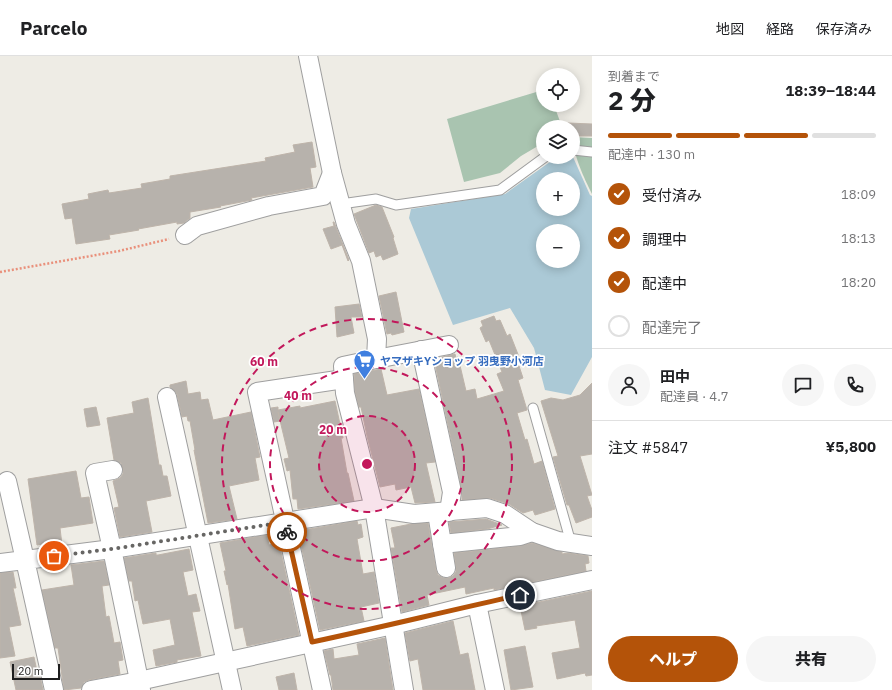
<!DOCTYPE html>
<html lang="ja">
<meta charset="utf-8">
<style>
body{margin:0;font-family:"IBM Plex Sans","Noto Sans JP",sans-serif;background:#f6f6f6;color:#202124;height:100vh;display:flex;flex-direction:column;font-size:15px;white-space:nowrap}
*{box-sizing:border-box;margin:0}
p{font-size:13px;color:#757577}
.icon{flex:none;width:22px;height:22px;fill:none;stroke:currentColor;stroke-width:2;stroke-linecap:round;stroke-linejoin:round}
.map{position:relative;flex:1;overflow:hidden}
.details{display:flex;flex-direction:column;background:#fff;width:300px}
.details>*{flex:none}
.fabs{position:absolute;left:536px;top:12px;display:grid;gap:8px}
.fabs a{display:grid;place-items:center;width:44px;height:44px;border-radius:50%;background:#fff;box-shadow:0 2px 10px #0003;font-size:20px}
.scale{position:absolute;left:12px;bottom:10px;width:48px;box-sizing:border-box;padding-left:4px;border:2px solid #1e1e1e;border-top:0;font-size:11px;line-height:14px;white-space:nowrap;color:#1e1e1e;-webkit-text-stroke:3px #fff;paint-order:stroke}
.pin{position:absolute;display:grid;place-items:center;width:34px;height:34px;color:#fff;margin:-17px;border:2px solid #fff;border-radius:50%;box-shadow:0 1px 4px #0007}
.courier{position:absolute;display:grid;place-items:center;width:40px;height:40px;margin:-20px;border:3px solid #b45309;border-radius:50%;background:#fff;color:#222;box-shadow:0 1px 5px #0007}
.headline em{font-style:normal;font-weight:800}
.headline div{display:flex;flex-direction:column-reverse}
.headline{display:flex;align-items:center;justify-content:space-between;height:68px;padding:0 16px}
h1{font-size:26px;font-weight:800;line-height:30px}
.bar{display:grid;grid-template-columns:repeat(4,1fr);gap:6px 4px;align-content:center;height:48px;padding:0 16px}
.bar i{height:5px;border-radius:3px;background:#e0e0e0}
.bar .active{background:#b45309}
.bar p{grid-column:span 4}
.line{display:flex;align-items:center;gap:10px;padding:0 16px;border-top:1px solid #e0e0e0}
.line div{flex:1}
.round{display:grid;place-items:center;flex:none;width:42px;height:42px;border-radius:21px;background:#f6f6f6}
ol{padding:0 16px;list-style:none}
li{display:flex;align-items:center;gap:12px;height:44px}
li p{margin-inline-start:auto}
li .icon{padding:4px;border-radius:50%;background:#b45309;color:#fff;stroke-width:4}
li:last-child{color:#757577}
li i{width:22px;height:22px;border:2px solid #e0e0e0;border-radius:50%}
.action{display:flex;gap:8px;margin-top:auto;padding:8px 16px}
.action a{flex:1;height:46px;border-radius:24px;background:#b45309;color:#fff;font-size:16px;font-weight:800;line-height:46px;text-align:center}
.action a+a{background:#f6f6f6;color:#202124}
header{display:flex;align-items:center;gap:24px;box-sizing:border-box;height:56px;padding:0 20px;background:#fff;border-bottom:1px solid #e0e0e0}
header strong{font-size:19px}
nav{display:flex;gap:22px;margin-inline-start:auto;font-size:14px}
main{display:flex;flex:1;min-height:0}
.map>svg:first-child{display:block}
.cemetery{fill:#a9c4b0}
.water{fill:#abc9d6;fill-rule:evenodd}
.building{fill:#b7b2ac;stroke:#beb4aa}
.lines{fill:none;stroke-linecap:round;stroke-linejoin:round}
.lane-casing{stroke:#9f9f9f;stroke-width:11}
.street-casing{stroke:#9f9f9f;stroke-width:20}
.path{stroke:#e9907b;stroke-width:2.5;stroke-dasharray:2 2;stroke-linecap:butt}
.lane{stroke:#fff;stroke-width:9}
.street{stroke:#fff;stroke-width:18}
.done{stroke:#676664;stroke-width:4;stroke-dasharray:0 7.2}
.route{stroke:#b45309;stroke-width:5}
.ring{fill:none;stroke:#c2185b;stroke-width:2;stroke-dasharray:7 5}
.labels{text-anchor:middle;stroke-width:3.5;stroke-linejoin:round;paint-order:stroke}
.shop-label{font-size:11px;font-weight:bold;fill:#366cbe;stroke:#fff;text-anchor:start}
.centre{fill:#c2185b;stroke:#fff;stroke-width:2}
.ring-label{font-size:12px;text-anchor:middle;font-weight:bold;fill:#c2185b;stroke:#fff;stroke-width:3.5;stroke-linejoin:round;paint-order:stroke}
</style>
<header>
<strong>Parcelo</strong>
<nav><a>地図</a><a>経路</a><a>保存済み</a></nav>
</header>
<main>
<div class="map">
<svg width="592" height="634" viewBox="0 0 592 634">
<rect width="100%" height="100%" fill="#eeece5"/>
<!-- cemetery -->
<g class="cemetery">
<polygon points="543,34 543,49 554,49 562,71 543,71 543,87 521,100 500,117 464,126 447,63"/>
<path d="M573 81 592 82V138C584 122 573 99 573 81Z"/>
</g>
<!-- water -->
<path class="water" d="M559 101H573L590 139 592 140V301L571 339 545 334 534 292 510 252 453 269 409 162 411 153 505 138 554 103ZM543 123H573V153H543ZM543 175H573V205H543Z"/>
<!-- building -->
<g class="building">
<polygon points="568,67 592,68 592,80 575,80 573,76 573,71 570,71"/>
<polygon points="312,86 316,111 310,112 313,131 251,142 252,144 220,150 221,151 190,156 190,162 184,167 177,168 177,166 138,173 139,174 109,179 110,183 76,188 72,162 65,163 62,148 89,143 88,138 108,134 109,137 142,132 141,128 170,123 170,120 266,105 265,102 295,96 293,89"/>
<polygon points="376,149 382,151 394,181 393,182 398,198 383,204 381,199 376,201 374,195 369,197 354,158"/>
<polygon points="333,166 334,166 349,204 348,205 342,189 331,193 323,173 334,170"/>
<polygon points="396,236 404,276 392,279 391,277 387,278 379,240"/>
<polygon points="359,248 362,261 351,261 354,277 337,281 335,251"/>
<polygon points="494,260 496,265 500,264 507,280 510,278 521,306 518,307 523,322 518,324 527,354 517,357 525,384 527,383 534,408 542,405 555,453 535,459 533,454 523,457 509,448 490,442 462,444 462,434 434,303 455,298 456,302 458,301 466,335 475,333 477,343 504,335 497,318 502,316 489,284 486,286 480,272 483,270 481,265"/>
<polygon points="381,313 387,339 419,333 435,406 426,407 435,446 415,447 411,431 396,434 395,428 380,431 367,380 361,351 359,351 355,335 354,318"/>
<polygon points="186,325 188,338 200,336 201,344 208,343 213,364 251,356 260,401 255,402 259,424 229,430 237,463 208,467 194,394 195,394 190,365 188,365 187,360 182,361 177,338 174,334 170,331 170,329"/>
<polygon points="592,327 592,398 580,400 592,439 587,440 592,454 592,461 576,467 569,449 567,449 553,401 558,400 541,345 551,342 563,344 580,339"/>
<polygon points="148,342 159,409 161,409 163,420 167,420 171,440 146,445 152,476 120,481 114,452 119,451 113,425 120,422 123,418 123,413 121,407 114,404 107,362 134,357 132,346"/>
<polygon points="335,345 343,382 341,382 347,417 348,417 354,445 298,453 297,443 293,443 290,414 287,415 284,403 289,402 278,356 280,365 274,366 271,352 278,351 278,354 300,350 300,352"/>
<polygon points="96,351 100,369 87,371 84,353"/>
<polygon points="76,415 81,442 89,441 93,467 60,472 62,489 48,490 48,487 37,489 28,423"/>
<polygon points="486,463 502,469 487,473 451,477 449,466"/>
<polygon points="357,465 358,469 361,468 363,481 357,483 363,518 374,516 379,547 361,551 364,565 320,574 298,475"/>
<polygon points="428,467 436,514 438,519 443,522 448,522 453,520 456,516 456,510 454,497 521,490 532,487 562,496 562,498 568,497 588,500 589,507 585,508 586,515 494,534 494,532 466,538 465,531 427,539 429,549 402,556 391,492 395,492 391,472 411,468"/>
<polygon points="267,479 269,489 279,487 299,579 247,590 243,571 235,573 228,528 227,529 224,515 226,515 220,487"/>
<polygon points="189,493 193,514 183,516 188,540 196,538 200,555 192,556 201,600 177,604 177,606 156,610 153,594 175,589 170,563 143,568 138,544 135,545 132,525 129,525 124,502 156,497 156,499 158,499"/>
<polygon points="104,505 109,529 102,530 106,561 109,560 114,587 120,586 123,604 118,605 120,618 89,624 84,626 81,632 64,634 58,592 55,592 42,534 74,529 71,509"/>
<polygon points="13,516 16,532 13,532 21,569 9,571 15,600 0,602 0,517"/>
<polygon points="592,535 592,619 586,620 585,617 557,623 552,597 580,592 575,564 536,570 537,572 525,574 520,550"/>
<polygon points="453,565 460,599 468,597 475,634 423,634 418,603 410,605 405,577"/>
<polygon points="385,582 393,634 333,634 331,619 330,619 324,595 333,593 334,603 359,599 357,588"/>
<polygon points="525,590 533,631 511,634 504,594"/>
<polygon points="34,601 38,620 40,620 43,634 16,634 10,606"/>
<polygon points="294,617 297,634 279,634 276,621"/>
</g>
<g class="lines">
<defs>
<g id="lane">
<polyline points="573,94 592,96"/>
<polyline points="341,148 376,143 396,149 500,134 545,101"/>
<polyline points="533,352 571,487"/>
</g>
<g id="street">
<polyline points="308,0 332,117 346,168 361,205 377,283 376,303 343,310 345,337 374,452 404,634"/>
<polyline points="185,179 197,170 269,150 323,140 332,117"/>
<polyline points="421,294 452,436 449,456"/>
<polyline points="376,303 449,289"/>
<polyline points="167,341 232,634"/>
<polyline points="113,414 95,417 112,493 141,634"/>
<polyline points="437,457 446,512"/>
<polyline points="442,488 520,480 532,476"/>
<polyline points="0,507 25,504 7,425"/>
<polyline points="477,548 495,634"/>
<polyline points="54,634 25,504 112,493 374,452 414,458 487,452 505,458 532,476 558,485 592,490"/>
<polyline points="91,634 139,625 225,606 393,569 477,548 592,524"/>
<polyline points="322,634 257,336 344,323"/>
</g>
</defs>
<!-- lane casing -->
<use href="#lane" class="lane-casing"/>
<!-- street casing -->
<use href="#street" class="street-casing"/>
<!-- path -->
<polyline class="path" points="0,216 119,195 169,183"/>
<!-- lane -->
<use href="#lane" class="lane"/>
<!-- street -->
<use href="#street" class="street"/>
</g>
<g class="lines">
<!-- done -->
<polyline class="done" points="54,500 112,493 285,466 287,476"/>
<!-- route -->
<path class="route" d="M287 476 312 586C382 571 451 554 520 539"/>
</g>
<!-- distance rings -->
<circle cx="367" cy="408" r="48" fill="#c2185b" fill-opacity=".12"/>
<g class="ring">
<circle cx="367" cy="408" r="48"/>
<circle cx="367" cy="408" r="97"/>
<circle cx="367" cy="408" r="145"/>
</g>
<!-- icons -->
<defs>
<symbol id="supermarket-pin" viewBox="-11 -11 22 30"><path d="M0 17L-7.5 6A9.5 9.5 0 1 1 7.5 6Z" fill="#3f7fe0" stroke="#fff"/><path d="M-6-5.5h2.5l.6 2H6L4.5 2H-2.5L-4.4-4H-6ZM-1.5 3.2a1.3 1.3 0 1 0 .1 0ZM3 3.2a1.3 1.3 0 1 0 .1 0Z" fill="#fff"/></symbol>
</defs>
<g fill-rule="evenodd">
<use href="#supermarket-pin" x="352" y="292" width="25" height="34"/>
</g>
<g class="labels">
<!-- shop labels -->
<g class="shop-label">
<text x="380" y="309">ヤマザキYショップ 羽曳野小河店</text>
</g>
</g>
<circle cx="367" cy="408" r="6" class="centre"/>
<g class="ring-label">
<text x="264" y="310">60 m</text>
<text x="298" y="344">40 m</text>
<text x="333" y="378">20 m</text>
</g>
</svg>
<div class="fabs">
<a><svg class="icon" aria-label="locate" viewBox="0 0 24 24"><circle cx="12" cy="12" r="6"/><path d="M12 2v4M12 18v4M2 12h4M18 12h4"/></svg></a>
<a><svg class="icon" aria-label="layers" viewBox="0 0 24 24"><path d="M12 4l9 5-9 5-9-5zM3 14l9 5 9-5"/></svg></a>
<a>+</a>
<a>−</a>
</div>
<div class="scale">20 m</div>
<div class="pin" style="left:54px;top:500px;background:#ea580c"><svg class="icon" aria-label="bag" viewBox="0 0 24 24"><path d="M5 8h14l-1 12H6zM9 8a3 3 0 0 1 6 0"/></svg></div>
<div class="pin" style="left:520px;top:539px;background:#1f2937"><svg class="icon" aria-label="home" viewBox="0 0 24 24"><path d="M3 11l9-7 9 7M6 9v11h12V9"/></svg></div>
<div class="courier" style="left:287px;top:476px"><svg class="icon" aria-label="bike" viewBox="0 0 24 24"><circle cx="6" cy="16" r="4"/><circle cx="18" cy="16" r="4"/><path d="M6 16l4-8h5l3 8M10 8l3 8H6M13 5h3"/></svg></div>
</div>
<section class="details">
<div class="headline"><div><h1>2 分</h1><p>到着まで</p></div><em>18:39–18:44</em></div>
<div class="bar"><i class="active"></i><i class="active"></i><i class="active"></i><i></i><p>配達中 · 130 m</p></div>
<ol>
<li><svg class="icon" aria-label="check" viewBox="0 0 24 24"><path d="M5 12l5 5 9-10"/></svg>受付済み<p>18:09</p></li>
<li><svg class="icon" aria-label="check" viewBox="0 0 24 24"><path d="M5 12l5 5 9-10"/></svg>調理中<p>18:13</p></li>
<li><svg class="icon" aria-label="check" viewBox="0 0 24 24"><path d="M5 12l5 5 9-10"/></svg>配達中<p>18:20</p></li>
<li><i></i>配達完了</li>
</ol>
<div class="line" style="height:72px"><a class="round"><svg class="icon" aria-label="person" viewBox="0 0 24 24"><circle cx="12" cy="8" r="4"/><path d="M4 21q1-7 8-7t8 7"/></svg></a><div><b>田中</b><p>配達員 · 4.7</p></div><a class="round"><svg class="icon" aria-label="chat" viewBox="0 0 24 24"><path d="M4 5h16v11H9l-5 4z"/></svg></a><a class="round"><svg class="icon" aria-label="phone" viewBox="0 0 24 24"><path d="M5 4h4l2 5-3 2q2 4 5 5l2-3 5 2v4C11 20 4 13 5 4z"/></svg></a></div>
<div class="line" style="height:52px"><div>注文 #5847</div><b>¥5,800</b></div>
<div class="action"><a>ヘルプ</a><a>共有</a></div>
</section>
</main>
